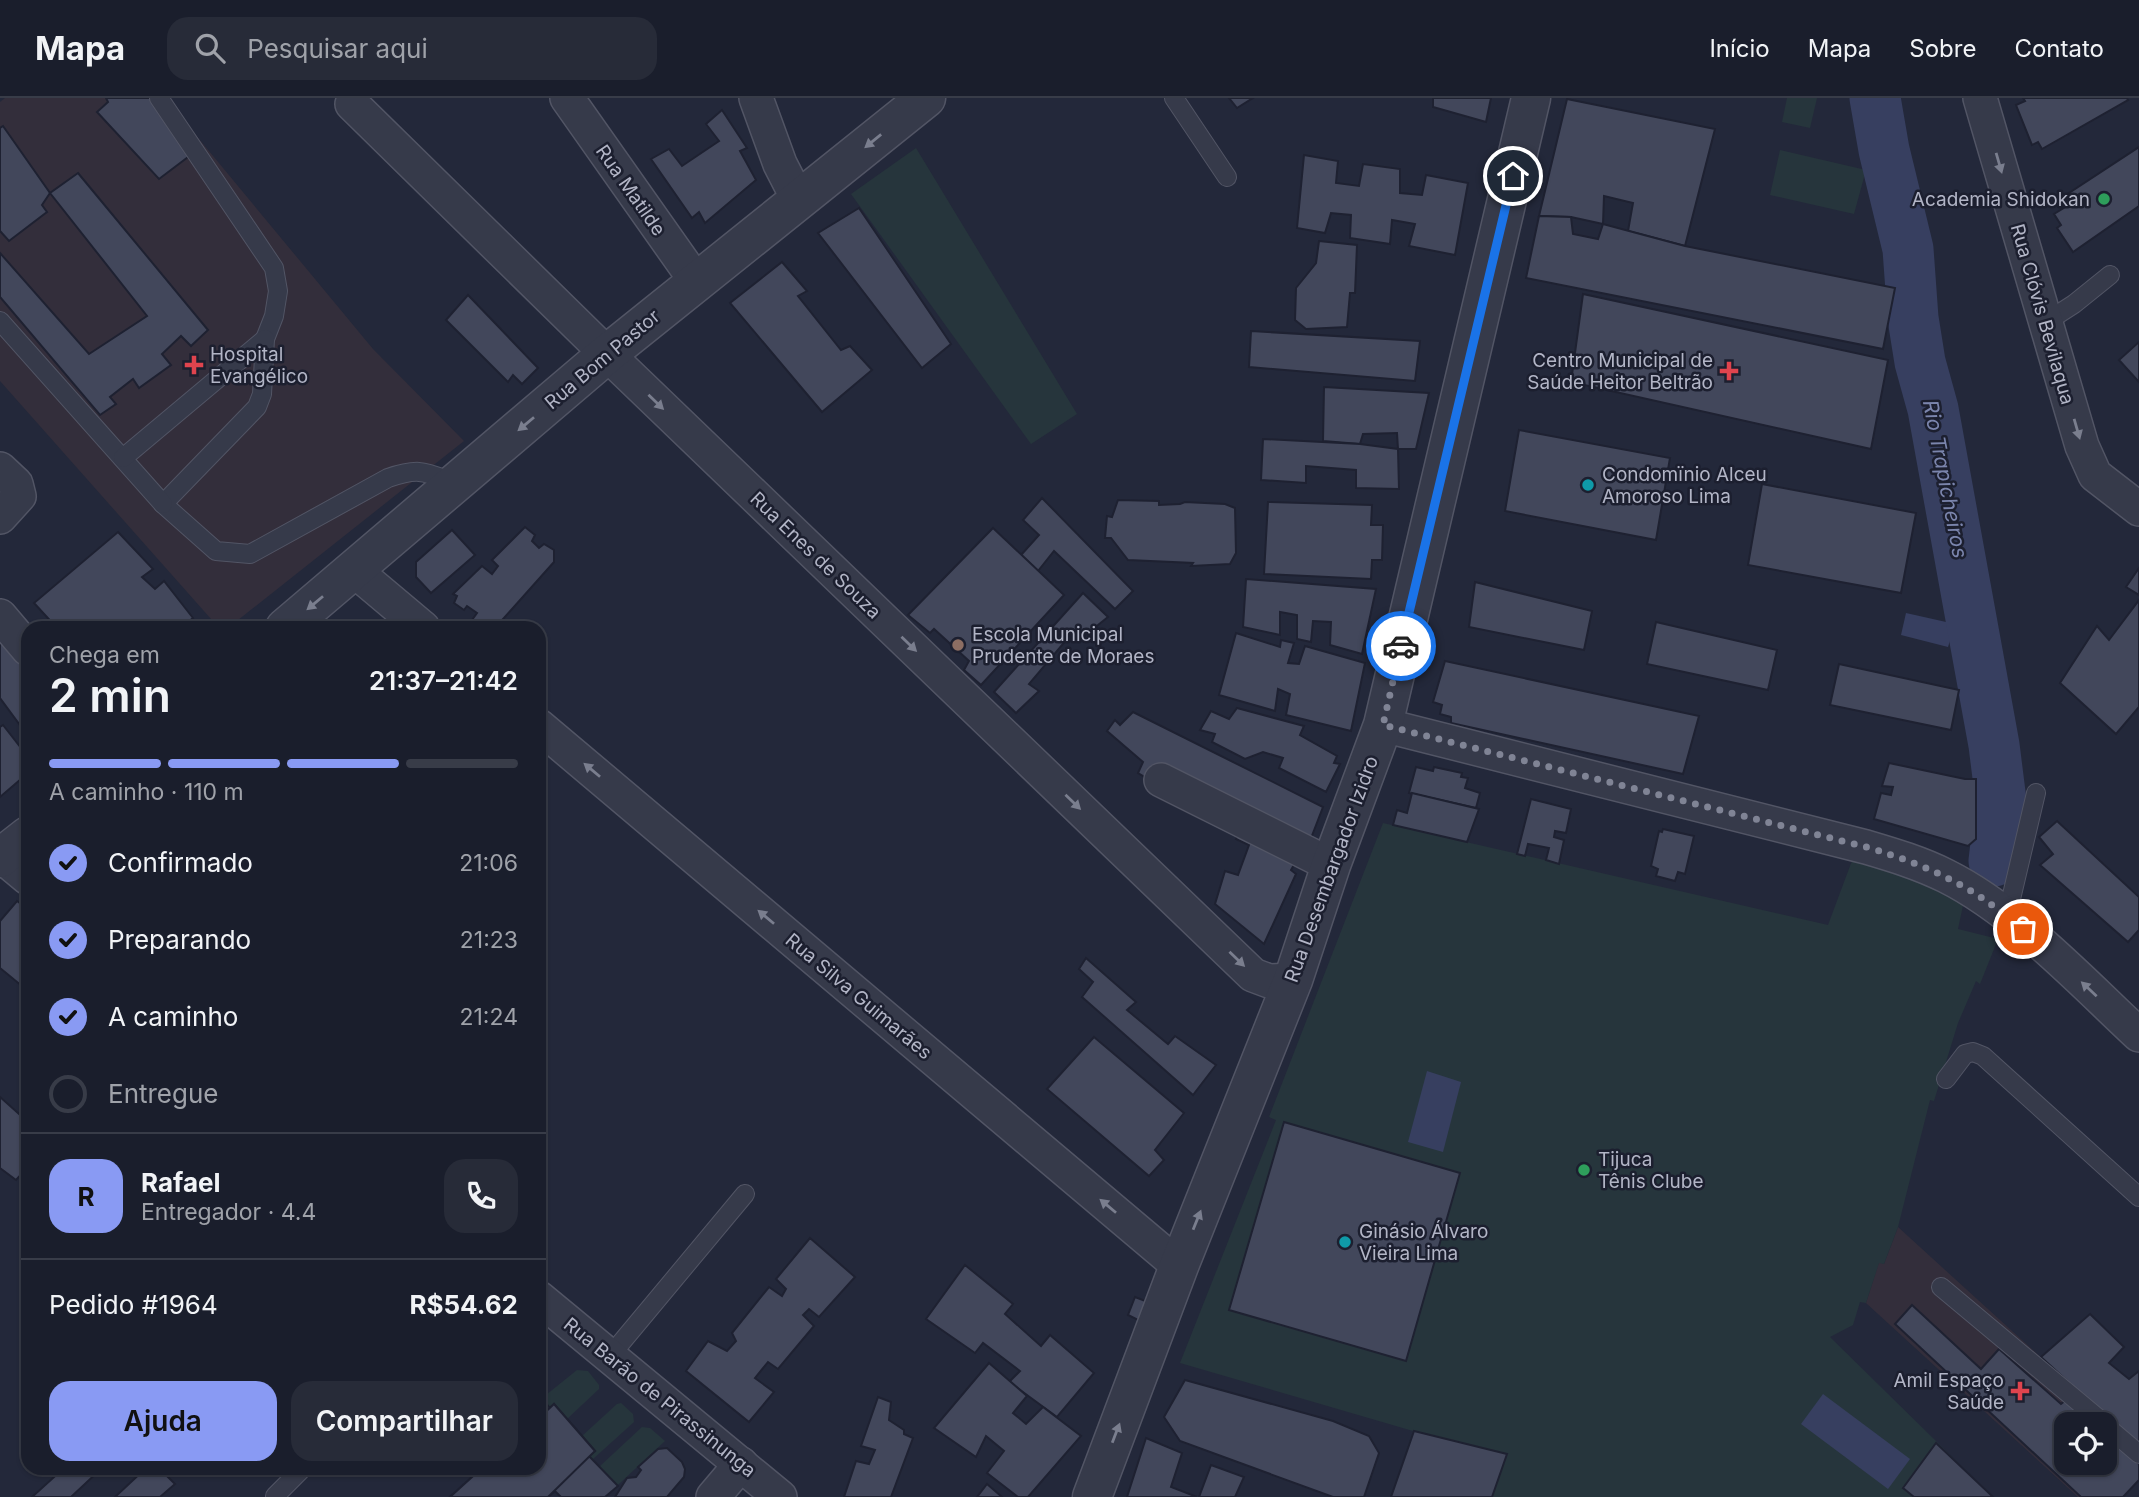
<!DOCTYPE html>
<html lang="pt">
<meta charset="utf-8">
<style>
body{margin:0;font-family:Inter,sans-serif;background:#272b38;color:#f1f3f6;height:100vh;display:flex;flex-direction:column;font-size:26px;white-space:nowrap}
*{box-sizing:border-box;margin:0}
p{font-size:23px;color:#9fa2a9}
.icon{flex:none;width:38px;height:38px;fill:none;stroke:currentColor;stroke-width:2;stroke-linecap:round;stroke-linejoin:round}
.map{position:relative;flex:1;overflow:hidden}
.panel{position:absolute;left:21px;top:523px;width:525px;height:854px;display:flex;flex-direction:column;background:#1a1e2c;border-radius:21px;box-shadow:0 2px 5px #0004,0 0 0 2px #383c48}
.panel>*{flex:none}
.tools{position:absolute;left:2054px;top:1314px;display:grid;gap:14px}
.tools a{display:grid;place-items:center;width:63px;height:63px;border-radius:14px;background:#1a1e2c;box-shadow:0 2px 5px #0004,0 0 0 2px #383c48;font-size:35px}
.pin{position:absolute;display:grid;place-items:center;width:60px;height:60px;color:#fff;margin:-30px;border:4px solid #fff;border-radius:50%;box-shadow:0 2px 7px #0007}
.courier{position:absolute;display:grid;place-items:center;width:70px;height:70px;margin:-35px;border:5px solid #1a73e8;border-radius:50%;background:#fff;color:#222;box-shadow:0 2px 9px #0007}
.overview em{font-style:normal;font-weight:600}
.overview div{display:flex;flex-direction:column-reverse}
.overview{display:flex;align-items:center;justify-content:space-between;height:119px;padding:0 28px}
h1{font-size:46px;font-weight:600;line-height:52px}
.bar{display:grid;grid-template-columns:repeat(4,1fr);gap:10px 7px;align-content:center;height:84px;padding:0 28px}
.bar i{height:9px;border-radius:5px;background:#383c48}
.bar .current{background:#899af3}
.bar p{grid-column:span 4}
.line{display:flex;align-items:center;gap:18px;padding:0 28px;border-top:2px solid #383c48}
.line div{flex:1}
.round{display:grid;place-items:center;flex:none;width:74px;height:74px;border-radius:21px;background:#272b38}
ol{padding:0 28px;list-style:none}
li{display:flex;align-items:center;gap:21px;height:77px}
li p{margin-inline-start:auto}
li .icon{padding:7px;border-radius:50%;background:#899af3;color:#111;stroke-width:4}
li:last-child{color:#9fa2a9}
li i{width:38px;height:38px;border:4px solid #383c48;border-radius:50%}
.primary-button{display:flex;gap:14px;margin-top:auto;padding:14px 28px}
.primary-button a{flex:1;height:80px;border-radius:21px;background:#899af3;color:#111;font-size:28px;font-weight:600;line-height:80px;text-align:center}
.primary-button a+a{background:#272b38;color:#f1f3f6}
header{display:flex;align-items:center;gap:42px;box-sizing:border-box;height:98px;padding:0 35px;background:#1a1e2c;border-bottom:2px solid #383c48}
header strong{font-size:33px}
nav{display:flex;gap:38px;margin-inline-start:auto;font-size:24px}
.search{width:490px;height:63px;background:#272b38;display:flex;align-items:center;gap:18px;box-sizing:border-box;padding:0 24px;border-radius:21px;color:#9fa2a9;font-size:26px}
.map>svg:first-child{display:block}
.medical{fill:#332e3b;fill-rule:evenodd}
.green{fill:#26353c}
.water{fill:#373f60}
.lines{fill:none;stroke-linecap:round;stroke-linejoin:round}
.river{stroke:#373f60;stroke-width:51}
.building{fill:#42475b;stroke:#1e2131;stroke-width:2}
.service-casing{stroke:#525565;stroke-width:20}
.minor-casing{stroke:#525565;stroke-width:36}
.tertiary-casing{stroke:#525565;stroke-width:41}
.service{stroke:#363a4a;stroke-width:18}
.minor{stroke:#363a4a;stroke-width:33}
.tertiary{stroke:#363a4a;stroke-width:38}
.oneway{fill:#7a7e8e}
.done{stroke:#808495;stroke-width:7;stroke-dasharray:0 12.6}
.route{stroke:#1a73e8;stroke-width:9}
.leisure-dot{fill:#2e9e5b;stroke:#1c1f2f;stroke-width:2.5}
.health-dot{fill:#e0444e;stroke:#1c1f2f;stroke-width:2.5}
.culture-dot{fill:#0f9aa8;stroke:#1c1f2f;stroke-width:2.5}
.education-dot{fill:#8d6e63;stroke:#1c1f2f;stroke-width:2.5}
.labels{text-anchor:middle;stroke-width:5;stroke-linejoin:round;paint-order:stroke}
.street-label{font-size:19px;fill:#b2b5c6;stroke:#1c1f2f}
.poi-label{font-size:19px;fill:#b2b5c6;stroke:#1c1f2f;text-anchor:start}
.water-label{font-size:21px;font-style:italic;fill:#7b85ad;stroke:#1c1f2f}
</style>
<header>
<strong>Mapa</strong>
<div class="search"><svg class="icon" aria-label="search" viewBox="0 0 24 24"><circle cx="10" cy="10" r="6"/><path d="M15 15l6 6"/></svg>Pesquisar aqui</div>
<nav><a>Início</a><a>Mapa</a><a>Sobre</a><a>Contato</a></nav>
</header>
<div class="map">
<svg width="2139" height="1399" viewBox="0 0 2139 1399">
<rect width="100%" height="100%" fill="#23283a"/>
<!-- medical -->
<g class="medical">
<polygon points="5,0 165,0 373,251 464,343 228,530 219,530 0,283 0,4"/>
<path d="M1898 1129 2137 1347 2117 1399H2078L1866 1205 1879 1164 1884 1166ZM2067 1326H2105V1365H2067Z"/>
</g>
<!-- green -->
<g class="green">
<polygon points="1787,0 1817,0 1810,30 1782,24"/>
<polygon points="916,50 1077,316 1031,346 851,96"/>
<polygon points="1780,52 1866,72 1854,116 1770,97"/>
<polygon points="1383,725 1828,827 1853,760 1965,798 1958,831 1998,841 1980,886 1976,883 1958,925 1934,1003 1930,1002 1898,1129 1884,1166 1879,1165 1866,1205 1860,1204 1853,1227 1830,1239 1993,1399 1391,1399 1413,1333 1180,1265 1276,1022 1269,1019"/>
<polygon points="577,1272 588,1273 599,1287 599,1291 567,1321 554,1307 550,1310 541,1301"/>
<polygon points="621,1305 633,1316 634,1324 593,1361 599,1369 642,1329 650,1330 665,1343 605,1399 561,1399 555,1393 595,1353 582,1338 617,1306"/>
</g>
<!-- water -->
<g class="water">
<polygon points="1906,515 1955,526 1948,549 1901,537"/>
<polygon points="1427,973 1461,984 1443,1054 1408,1044"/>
<polygon points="1823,1296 1910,1361 1888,1391 1801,1326"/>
</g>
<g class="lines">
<!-- river -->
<polyline class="river" points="1875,0 1884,52 1908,151 1913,220 1920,264 1933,311 1994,647 2001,703 1994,763"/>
</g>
<!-- building -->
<g class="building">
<polygon points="106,0 151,0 192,56 159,81 97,14 108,4"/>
<polygon points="1229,0 1253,0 1237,10"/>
<polygon points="1433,0 1491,0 1486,24 1433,9"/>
<polygon points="2023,0 2127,0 2128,2 2042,51 2038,44 2032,47 2016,7 2025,3"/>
<polygon points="1567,1 1715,31 1685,148 1628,133 1633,105 1604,98 1603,126 1571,119 1539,118"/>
<polygon points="722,12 747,50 740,53 756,82 705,125 699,114 692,120 651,61 669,51 682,68 719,43 706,26"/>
<polygon points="3,28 50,95 42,107 47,114 9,143 0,133 0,30"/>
<polygon points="2139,49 2139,108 2073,154 2057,130 2061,127 2054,116 2072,105 2066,97"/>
<polygon points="1304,57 1338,63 1336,85 1359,88 1363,66 1400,71 1400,95 1422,97 1426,77 1468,85 1455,157 1409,148 1415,126 1392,122 1390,146 1350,140 1351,117 1331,115 1325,135 1297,130"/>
<polygon points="78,75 208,232 191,248 181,238 162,256 171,267 139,290 133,281 110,299 116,306 100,317 0,199 0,155 89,256 147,218 50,95"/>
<polygon points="859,110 951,246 922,270 818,135"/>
<polygon points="1539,118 1571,119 1573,136 1598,141 1603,126 1685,148 1895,190 1883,251 1526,180"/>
<polygon points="1319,143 1357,147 1355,195 1350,195 1347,229 1306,231 1295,222 1296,190 1316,165"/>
<polygon points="782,164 807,193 798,198 841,252 850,248 872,272 822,314 730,205"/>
<polygon points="1583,196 1888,262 1871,351 1571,284"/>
<polygon points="468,197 538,270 522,286 513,277 508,284 446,222"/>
<polygon points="1251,233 1420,243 1415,283 1249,269"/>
<polygon points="2139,244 2139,284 2119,262"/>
<polygon points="1324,289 1429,295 1416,351 1398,351 1397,335 1363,336 1360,346 1323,343"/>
<polygon points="1519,332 1670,360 1656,442 1505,413"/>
<polygon points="1263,341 1360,346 1398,351 1399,391 1356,390 1356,372 1306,368 1306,385 1261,382"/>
<polygon points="1762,386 1916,415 1901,495 1748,467"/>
<polygon points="1042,400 1133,493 1115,511 1054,453 1038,473 1021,457 1039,437 1023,422"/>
<polygon points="1118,402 1159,403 1159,407 1180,406 1185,404 1225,406 1235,410 1236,455 1230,466 1191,468 1193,465 1128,462 1111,440 1105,440 1107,418 1112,419"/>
<polygon points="1268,404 1372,407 1371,427 1383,427 1382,462 1372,462 1371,481 1264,476"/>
<polygon points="525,429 535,437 532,443 539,450 544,446 554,452 554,464 495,530 491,530 487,526 482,530 472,522 477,515 467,508 464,512 454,505 457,498 453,496 482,468 492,476 498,468 492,462"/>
<polygon points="993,430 1064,497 981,587 964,572 969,563 934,531 930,535 908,517"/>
<polygon points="452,432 475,457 431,495 416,479 416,464"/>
<polygon points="118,434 153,471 142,479 155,491 164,483 193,520 181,530 57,530 34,505"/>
<polygon points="2139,470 2139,497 2126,489"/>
<polygon points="1246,481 1376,491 1362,556 1330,547 1331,524 1313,523 1311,544 1297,541 1297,517 1280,514 1280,537 1243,529"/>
<polygon points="1475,484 1592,513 1584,552 1469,529"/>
<polygon points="1083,495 1108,519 1083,539 1073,534 1029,586 1039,593 1016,615 994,594"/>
<polygon points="2139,502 2139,609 2116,636 2060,585 2097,528 2109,542"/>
<polygon points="1656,524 1777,552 1768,592 1647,566"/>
<polygon points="1236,535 1280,549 1281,542 1294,545 1288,565 1299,566 1305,548 1365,565 1351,633 1286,617 1290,596 1278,591 1275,613 1219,597"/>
<polygon points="2,540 28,574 28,638 0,600 0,542"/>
<polygon points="1445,563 1699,618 1683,676 1451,625 1451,619 1440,616 1442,607 1433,604"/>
<polygon points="1839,566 1959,592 1951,632 1830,607"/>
<polygon points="1237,610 1304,628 1300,637 1337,658 1334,665 1340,666 1326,694 1279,670 1283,660 1263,654 1245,661 1212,644 1215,636 1200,632 1211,613 1229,621"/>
<polygon points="1133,614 1323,709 1308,748 1155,685 1138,675 1143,664 1107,633 1115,622 1120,627"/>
<polygon points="3,627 28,659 28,675 0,699 0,629"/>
<polygon points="1889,665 1965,681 1976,681 1976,741 1968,748 1874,721 1881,695 1891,697 1893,689 1882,688"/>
<polygon points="1416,669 1433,673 1434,669 1462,675 1461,679 1468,680 1465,690 1480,695 1476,710 1409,695"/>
<polygon points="1412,695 1479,711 1467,744 1393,727 1397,712 1407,715"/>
<polygon points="1531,701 1571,711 1566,735 1555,733 1554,739 1564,742 1559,766 1546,762 1549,750 1528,746 1525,758 1517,756"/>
<polygon points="2057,723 2139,799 2139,832 2128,844 2040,767 2053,756 2039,739"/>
<polygon points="1245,727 1298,760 1291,772 1296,776 1264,846 1215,806 1225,773 1238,777 1249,747 1236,741"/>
<polygon points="1663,731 1694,738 1685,776 1678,774 1675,783 1656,778 1658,771 1651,768 1659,733 1662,734"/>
<polygon points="17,803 28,811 28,893 0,870 0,823"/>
<polygon points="1086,860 1136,904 1127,912 1168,946 1175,938 1216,967 1193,997 1082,899 1093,884 1079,871"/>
<polygon points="1094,939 1184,1015 1155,1052 1164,1062 1149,1078 1047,991"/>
<polygon points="0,999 28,1024 28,1069 16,1082 0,1070"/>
<polygon points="1284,1024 1460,1075 1406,1263 1229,1212"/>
<polygon points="810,1140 855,1179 819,1219 809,1211 803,1217 814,1228 778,1271 768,1264 755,1280 774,1294 749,1324 686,1273 708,1243 727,1253 736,1243 732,1235 769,1189 782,1198 786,1191 776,1181"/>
<polygon points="965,1167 1013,1206 1005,1216 1041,1248 1050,1237 1094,1275 1057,1319 1009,1284 1020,1273 983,1245 975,1255 926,1221"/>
<polygon points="1135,1199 1148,1204 1140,1223 1128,1217"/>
<polygon points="1912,1207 1981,1271 1999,1251 2061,1306 2066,1302 2094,1326 2067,1326 2067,1365 2105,1365 2105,1336 2139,1366 2139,1382 2123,1399 2081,1399 1895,1226"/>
<polygon points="2090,1216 2124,1249 2109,1265 2129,1281 2139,1273 2139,1345 2137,1347 2041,1259"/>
<polygon points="989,1265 1027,1298 1013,1315 1026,1326 1043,1309 1081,1338 1028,1399 1018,1399 987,1375 1004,1353 986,1338 976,1359 934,1330"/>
<polygon points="1185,1282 1333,1323 1369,1338 1379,1355 1364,1399 1333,1399 1180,1343 1164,1319"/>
<polygon points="539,1298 550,1310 554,1306 567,1321 595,1353 589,1358 618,1388 605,1399 561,1399 555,1393 548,1399 450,1399 482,1370 539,1370"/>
<polygon points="878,1299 891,1304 889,1322 904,1332 904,1336 913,1340 891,1399 844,1399 856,1363 869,1366 875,1352 861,1348"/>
<polygon points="554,1306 595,1353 548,1399 450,1399 482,1370 539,1370 539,1320"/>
<polygon points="1414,1333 1507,1356 1492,1399 1391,1399"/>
<polygon points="1146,1340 1182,1355 1171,1389 1197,1399 1127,1399"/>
<polygon points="1936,1345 1993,1399 1914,1399 1903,1390"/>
<polygon points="667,1350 682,1364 685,1371 684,1379 667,1399 615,1399 627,1380 636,1379 641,1372 638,1369 658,1351"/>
<polygon points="1211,1367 1244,1379 1235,1399 1199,1399"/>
<polygon points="64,1370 102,1370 71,1399 32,1399"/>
<polygon points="144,1370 177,1370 167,1378 175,1386 160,1399 115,1399 145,1371"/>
<polygon points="987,1386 1002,1399 977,1399"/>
</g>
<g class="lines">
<defs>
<g id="service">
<path d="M159 0 274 170 278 193 274 218 265 241 262 296 257 309 163 406 216 453 250 456 388 380C420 369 425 374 455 385"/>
<polyline points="1174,0 1227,79"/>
<polyline points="0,223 163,406"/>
<polyline points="2046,224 2074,206 2110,177"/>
<polyline points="123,360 265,241"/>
<polyline points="2007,818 2036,695"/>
<polyline points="1946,981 1965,956 1973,954 1983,958 2139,1099"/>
<polyline points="1941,1189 2105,1326"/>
<polyline points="610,1258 745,1096"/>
<polyline points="2105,1327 2139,1356"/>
<polyline points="275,1398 303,1370"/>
</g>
<g id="minor">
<polyline points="567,0 696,183"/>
<polyline points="756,0 780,66 799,103"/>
<polyline points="1980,0 2082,348 2095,377 2139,411"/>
<polyline points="352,6 607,256 1253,877 1269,883 1293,882"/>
<polyline points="0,371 16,386 19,398 0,419"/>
<polyline points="354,472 423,530"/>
<polyline points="0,518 28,551"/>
<path d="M1383 627 1866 749C1893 757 1920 765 1946 778 2016 813 2082 884 2139 937"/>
<polyline points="539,628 1179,1168"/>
<polyline points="1161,682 1331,767"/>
<polyline points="0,757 28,780"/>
<polyline points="539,1200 780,1399"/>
<polyline points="713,1399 741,1366"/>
</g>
<g id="tertiary">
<polyline points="285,530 607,256 926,0"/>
<polyline points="0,760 28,738"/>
<polyline points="1092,1399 1179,1168 1293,882 1331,767 1383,627 1531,0"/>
</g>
</defs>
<!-- service casing -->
<use href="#service" class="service-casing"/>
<!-- minor casing -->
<use href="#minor" class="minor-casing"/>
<!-- tertiary casing -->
<use href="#tertiary" class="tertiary-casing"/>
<!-- service -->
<use href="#service" class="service"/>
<!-- minor -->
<use href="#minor" class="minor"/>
<!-- tertiary -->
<use href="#tertiary" class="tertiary"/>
</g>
<!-- one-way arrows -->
<defs><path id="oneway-solid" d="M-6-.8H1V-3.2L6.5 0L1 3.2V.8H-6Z" transform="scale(1.75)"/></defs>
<g class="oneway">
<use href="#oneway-solid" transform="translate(873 43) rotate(141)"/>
<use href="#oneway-solid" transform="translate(1999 65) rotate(74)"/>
<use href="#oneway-solid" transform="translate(656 304) rotate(44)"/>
<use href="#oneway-solid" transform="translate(526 326) rotate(140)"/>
<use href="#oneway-solid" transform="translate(2077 331) rotate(74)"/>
<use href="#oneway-solid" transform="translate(315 505) rotate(140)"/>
<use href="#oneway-solid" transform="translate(909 546) rotate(44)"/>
<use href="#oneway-solid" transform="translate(592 672) rotate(-140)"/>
<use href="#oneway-solid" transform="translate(1073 704) rotate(44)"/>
<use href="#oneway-solid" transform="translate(766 819) rotate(-140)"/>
<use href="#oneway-solid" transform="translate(1237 861) rotate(44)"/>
<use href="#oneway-solid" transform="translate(2089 891) rotate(-137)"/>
<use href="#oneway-solid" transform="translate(1108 1108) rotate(-140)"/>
<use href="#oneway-solid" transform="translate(1197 1122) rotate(-68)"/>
<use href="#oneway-solid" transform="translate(1116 1335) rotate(-69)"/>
</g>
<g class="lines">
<!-- done -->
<path class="done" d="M1401 548 1383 627 1866 749C1930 768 1972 788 2023 831"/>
<!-- route -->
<polyline class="route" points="1401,548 1513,78"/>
</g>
<!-- markers -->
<g class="leisure-dot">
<circle cx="2104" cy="101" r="7"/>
<circle cx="1584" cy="1072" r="7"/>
</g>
<g class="health-dot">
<path d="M190.5 256.5h7v7h7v7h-7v7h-7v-7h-7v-7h7z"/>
<path d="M1725.5 262.5h7v7h7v7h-7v7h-7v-7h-7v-7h7z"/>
<path d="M2016.5 1282.5h7v7h7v7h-7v7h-7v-7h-7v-7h7z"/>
</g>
<g class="culture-dot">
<circle cx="1588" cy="387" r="7"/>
<circle cx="1345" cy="1144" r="7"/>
</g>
<circle class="education-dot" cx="958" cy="547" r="7"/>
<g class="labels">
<!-- street labels -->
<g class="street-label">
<text transform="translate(631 92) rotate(55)" y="7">Rua Matilde</text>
<text transform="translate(2043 216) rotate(74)" y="7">Rua Clóvis Bevilaqua</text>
<text transform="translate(602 261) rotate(-40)" y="7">Rua Bom Pastor</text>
<text transform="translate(816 457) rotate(44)" y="7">Rua Enes de Souza</text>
<text transform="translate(1331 771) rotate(-70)" y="7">Rua Desembargador Izidro</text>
<text transform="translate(859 898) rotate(40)" y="7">Rua Silva Guimarães</text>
<text transform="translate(660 1299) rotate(39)" y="7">Rua Barão de Pirassinunga</text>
</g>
<!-- poi labels -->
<g class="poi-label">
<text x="2090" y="108" text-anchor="end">Academia Shidokan</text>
<text x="210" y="263">Hospital<tspan x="210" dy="22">Evangélico</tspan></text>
<text x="1713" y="269" text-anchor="end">Centro Municipal de<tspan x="1713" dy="22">Saúde Heitor Beltrão</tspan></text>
<text x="1602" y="383">Condomïnio Alceu<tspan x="1602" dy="22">Amoroso Lima</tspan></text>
<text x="972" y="543">Escola Municipal<tspan x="972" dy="22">Prudente de Moraes</tspan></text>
<text x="1598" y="1068">Tijuca<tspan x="1598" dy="22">Tênis Clube</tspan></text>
<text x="1359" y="1140">Ginásio Álvaro<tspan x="1359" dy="22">Vieira Lima</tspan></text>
<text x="2004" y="1289" text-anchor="end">Amil Espaço<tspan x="2004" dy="22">Saúde</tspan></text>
</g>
<!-- water labels -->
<g class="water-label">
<text transform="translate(1945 381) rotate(79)" y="7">Rio Trapicheiros</text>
</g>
</g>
</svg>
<div class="tools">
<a><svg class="icon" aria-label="locate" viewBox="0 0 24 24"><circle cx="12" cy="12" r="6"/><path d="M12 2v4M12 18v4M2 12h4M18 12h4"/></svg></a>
</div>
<div class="pin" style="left:2023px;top:831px;background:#ea580c"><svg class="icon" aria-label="bag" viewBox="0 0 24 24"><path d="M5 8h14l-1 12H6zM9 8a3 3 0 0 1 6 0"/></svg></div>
<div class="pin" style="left:1513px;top:78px;background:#1f2937"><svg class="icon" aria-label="home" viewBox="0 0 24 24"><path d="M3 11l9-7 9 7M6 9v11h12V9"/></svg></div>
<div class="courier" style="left:1401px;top:548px"><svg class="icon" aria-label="car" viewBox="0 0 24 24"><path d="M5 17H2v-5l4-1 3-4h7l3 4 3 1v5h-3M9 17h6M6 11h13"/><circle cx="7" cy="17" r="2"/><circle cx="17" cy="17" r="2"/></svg></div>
<section class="panel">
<div class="overview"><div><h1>2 min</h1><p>Chega em</p></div><em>21:37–21:42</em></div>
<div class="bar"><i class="current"></i><i class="current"></i><i class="current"></i><i></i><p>A caminho · 110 m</p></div>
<ol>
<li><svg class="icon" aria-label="check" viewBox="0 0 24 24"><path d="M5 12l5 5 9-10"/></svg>Confirmado<p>21:06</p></li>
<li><svg class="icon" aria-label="check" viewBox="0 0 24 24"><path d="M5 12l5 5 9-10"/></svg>Preparando<p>21:23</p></li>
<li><svg class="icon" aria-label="check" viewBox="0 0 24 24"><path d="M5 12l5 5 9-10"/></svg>A caminho<p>21:24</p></li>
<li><i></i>Entregue</li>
</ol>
<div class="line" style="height:126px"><b class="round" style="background:#899af3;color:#111">R</b><div><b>Rafael</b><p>Entregador · 4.4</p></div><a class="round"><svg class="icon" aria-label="phone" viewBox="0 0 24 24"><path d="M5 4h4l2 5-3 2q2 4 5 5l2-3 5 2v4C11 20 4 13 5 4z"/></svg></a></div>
<div class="line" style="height:91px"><div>Pedido #1964</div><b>R$54.62</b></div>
<div class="primary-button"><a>Ajuda</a><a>Compartilhar</a></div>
</section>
</div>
